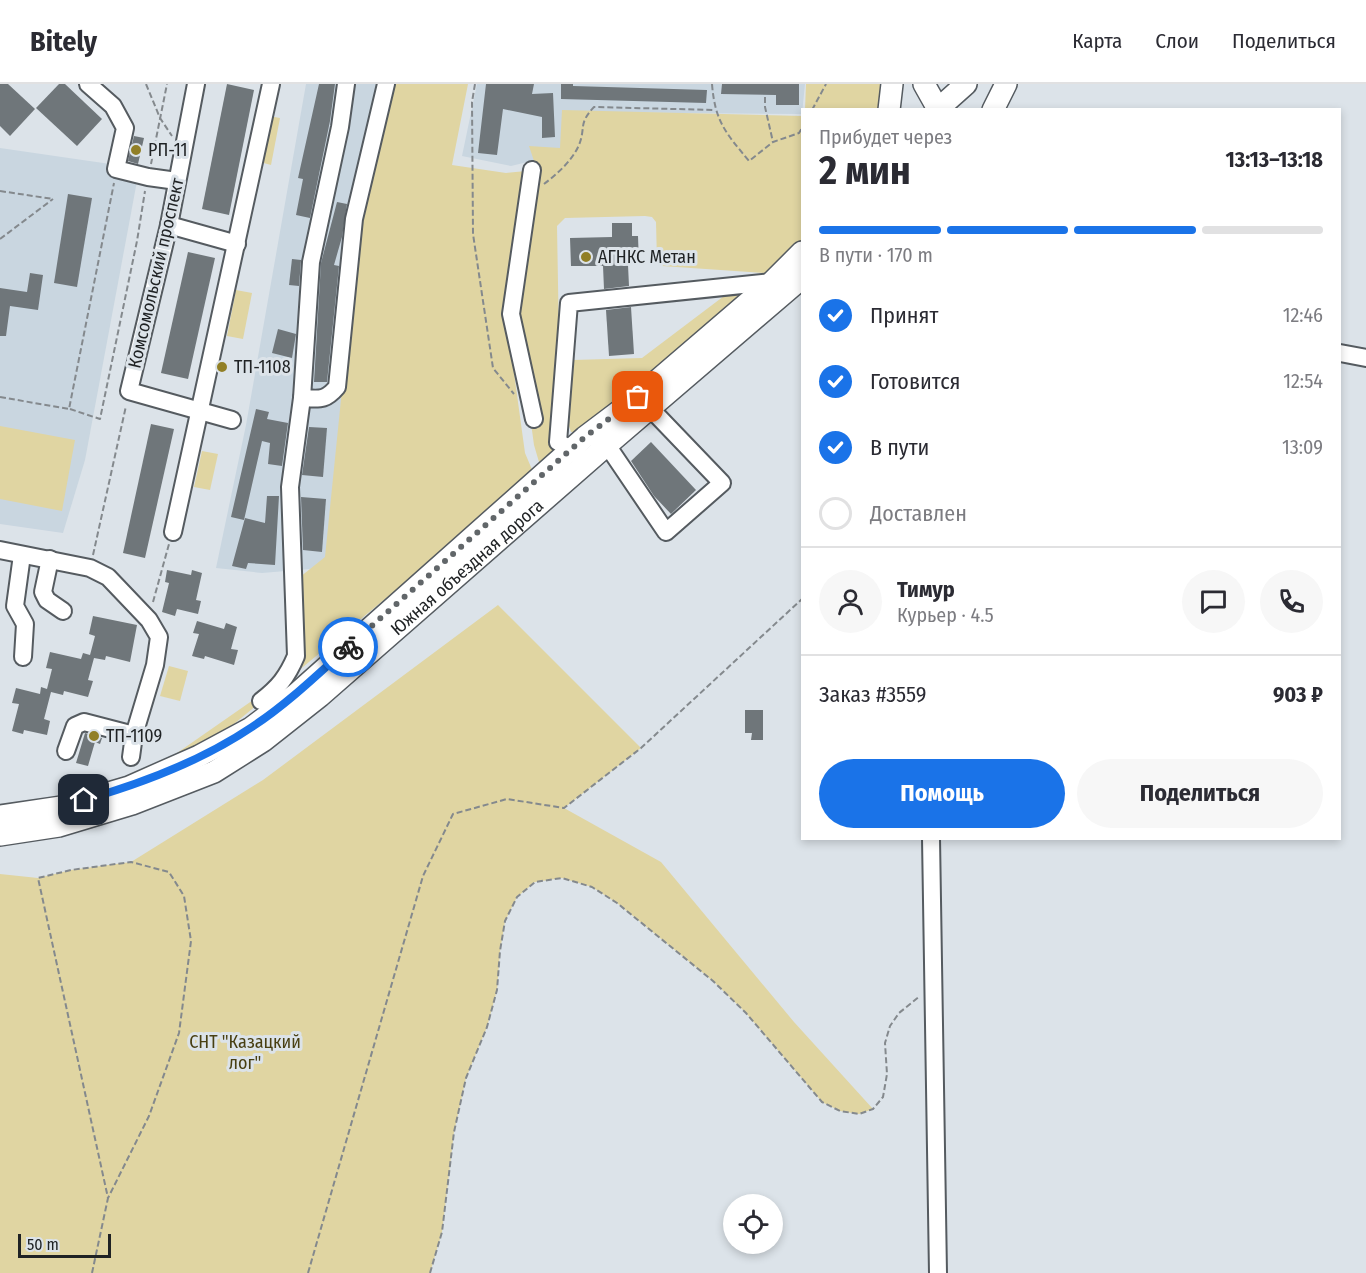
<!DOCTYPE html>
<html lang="ru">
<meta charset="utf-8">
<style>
body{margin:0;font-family:"Fira Sans Condensed",sans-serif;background:#f7f7f7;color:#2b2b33;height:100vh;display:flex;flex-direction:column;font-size:22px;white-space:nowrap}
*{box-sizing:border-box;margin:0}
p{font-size:20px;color:#7c7c81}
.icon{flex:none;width:33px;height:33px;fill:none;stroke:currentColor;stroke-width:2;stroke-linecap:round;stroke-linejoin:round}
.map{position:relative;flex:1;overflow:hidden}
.panel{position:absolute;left:801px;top:24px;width:540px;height:732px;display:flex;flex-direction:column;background:#fff;border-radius:0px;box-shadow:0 3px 9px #0003}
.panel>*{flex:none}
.fabs{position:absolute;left:723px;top:1110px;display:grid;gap:12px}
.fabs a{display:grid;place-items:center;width:60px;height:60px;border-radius:50%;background:#fff;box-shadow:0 3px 9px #0003;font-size:30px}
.scale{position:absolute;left:18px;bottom:15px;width:93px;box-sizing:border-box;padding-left:6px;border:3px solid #1f2224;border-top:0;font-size:16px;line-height:21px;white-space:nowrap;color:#1f2224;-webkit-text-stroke:4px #dce3e9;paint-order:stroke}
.pin{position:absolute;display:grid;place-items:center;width:51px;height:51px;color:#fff;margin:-26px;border-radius:12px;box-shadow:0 3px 9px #0006}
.courier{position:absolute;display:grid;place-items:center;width:60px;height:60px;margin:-30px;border:4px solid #1a73e8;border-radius:50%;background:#fff;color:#222;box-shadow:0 2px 8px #0007}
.overview em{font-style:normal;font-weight:700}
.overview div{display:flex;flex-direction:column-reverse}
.overview{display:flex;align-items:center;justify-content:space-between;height:102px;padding:0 18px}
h1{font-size:39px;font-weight:700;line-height:45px}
.bar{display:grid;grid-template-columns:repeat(4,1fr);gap:9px 6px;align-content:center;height:72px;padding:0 18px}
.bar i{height:8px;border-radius:4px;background:#e1e1e2}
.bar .on{background:#1a73e8}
.bar p{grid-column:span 4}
.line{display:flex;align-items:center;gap:15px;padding:0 18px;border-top:2px solid #e1e1e2}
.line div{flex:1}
.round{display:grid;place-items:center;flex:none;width:63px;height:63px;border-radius:32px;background:#f7f7f7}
ol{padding:0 18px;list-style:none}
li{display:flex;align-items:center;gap:18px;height:66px}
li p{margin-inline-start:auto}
li .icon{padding:6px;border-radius:50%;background:#1a73e8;color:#fff;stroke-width:4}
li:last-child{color:#7c7c81}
li i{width:33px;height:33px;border:3px solid #e1e1e2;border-radius:50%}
.cta{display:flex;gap:12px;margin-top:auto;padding:12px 18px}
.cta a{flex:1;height:69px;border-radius:36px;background:#1a73e8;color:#fff;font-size:24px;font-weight:700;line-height:69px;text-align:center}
.cta a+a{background:#f7f7f7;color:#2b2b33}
header{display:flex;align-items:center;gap:36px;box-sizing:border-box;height:84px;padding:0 30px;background:#fff;border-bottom:2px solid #e1e1e2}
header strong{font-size:28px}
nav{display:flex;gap:33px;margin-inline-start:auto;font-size:21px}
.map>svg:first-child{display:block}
.built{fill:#c9d6e0}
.green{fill:#e0d5a2}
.building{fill:#6f767a}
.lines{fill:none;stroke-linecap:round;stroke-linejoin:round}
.minor-casing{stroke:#555b60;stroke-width:20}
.major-casing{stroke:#555b60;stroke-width:24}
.path{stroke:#84898d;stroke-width:2;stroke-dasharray:6 3;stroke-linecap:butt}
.minor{stroke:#fff;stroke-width:16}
.major{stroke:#fff;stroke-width:21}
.done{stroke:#616669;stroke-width:6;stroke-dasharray:0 10.8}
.route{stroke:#1a73e8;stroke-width:8}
.poi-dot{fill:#917f26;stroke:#dce3e9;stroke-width:2}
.labels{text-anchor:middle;stroke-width:6;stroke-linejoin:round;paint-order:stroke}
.poi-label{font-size:18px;fill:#1f2224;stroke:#dce3e9;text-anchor:start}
.street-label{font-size:18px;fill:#1f2224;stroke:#dce3e9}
.park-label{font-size:18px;fill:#483f12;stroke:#dce3e9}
</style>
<header>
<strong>Bitely</strong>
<nav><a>Карта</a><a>Слои</a><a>Поделиться</a></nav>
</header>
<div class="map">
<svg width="1366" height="1189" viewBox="0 0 1366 1189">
<rect width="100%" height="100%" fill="#dce3e9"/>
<!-- built -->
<g class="built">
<polygon points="306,0 401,0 333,483 262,489 216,484 246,341"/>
<polygon points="477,0 805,0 802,30 569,28 564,69 511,82 462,72"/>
<polygon points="0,64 117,81 137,97 85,376 63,449 0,440"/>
</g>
<!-- green -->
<g class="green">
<polygon points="394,0 468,0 452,81 506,89 526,87 506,231 525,369 536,395 385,515 217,654 175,673 177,669 259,612 271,601 274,591 297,560 300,493 325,473 358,148"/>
<polygon points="806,0 884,0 878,25 805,26"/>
<polygon points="562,26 802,32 802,156 783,177 765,189 662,182 657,177 656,138 652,133 645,132 565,134 557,142 561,371 545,380 539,378 534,361 516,229 537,86 529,62 560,64"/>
<polygon points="269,32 280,34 271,81 260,78"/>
<polygon points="236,206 252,209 243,255 227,252"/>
<polygon points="728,209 745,209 581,348 571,348 569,342 573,276 642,274"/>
<polygon points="0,342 75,356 62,427 0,415"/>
<polygon points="202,367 218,370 210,406 194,403"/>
<polygon points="498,521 641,664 564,724 661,778 794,938 873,1025 859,1030 840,1027 822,1018 746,929 713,897 617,819 592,803 562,794 535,798 517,813 505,837 500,867 497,906 487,943 466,994 454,1048 442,1148 430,1189 0,1189 0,790 38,794 71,786 131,778 263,696"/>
<polygon points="169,582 188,587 180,617 160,612"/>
</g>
<!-- building -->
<g class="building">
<polygon points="0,0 8,0 35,25 10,52 0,42"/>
<polygon points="59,0 65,0 102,35 77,62 36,24"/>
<polygon points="227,0 254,6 229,131 202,125"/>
<polygon points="319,0 335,0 330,37 310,134 296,131 303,95 298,94"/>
<polygon points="486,0 534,0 532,10 553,9 555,53 542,54 542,33 503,25 497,71 478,69"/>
<polygon points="561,0 573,0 573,2 707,6 706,19 561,15"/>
<polygon points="722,0 799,0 799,21 776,21 776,11 721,10"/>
<polygon points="134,52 144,54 138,80 128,77"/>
<polygon points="68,110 92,114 77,203 54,199"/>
<polygon points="337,118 347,120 342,153 334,181 339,182 327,298 314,298 321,179"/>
<polygon points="612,139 632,139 632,152 638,152 639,180 628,181 629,202 604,205 603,182 571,182 570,154 612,153"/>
<polygon points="188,168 215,174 188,295 161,289"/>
<polygon points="292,175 301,176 299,202 289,201"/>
<polygon points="30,189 43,191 38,226 10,222 6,252 0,252 0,204 27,208"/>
<polygon points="631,223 634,270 609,272 606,226"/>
<polygon points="278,245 296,250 292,274 272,269"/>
<polygon points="256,325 269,328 267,335 288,339 282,382 268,380 270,359 262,357 244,436 231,433"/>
<polygon points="151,340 174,345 145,474 123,469"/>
<polygon points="309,343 327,344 323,393 302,391"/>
<polygon points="651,358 696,406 671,430 654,412 631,377"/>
<polygon points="267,412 279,412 275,481 248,479 246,485 232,482 245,434 265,439"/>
<polygon points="301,413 326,415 322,468 303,466"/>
<polygon points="167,486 191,491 192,486 202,489 196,516 201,517 198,530 177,525 175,532 162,528 169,499 165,498"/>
<polygon points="93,532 137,541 130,578 106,572 105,576 94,574 88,596 93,597 88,613 64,607 63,611 51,608 44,635 50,637 47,651 24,646 23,650 12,647 19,620 12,619 16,604 40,610 41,603 47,605 52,585 46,584 50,568 81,575 83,569 90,571 95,552 89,550"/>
<polygon points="197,537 224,545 226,539 237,543 231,565 238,566 234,581 205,572 204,575 192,572 199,550 193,549"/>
<polygon points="745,626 763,626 763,656 751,656 752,649 745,649"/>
<polygon points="85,649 102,654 100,660 95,658 88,682 76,679"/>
</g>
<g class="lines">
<defs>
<g id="minor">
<polyline points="88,0 113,22 125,44 116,85 148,93 177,97"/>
<polyline points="196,0 169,141 129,307 232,336"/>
<polyline points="532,86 511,230 534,335"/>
<polyline points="169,141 237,160"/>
<polyline points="1340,269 1366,274"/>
<path d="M302 314C320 315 325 317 337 303L354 135 386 0"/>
<polyline points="607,361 666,448 722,399 650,324"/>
<polyline points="579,372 573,366 558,358 569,219 772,198"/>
<polyline points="173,448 271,0"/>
<polyline points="0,466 90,484 108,493 149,536 159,553 155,581 134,651 131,673"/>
<polyline points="22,471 15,522 25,540 23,573"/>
<polyline points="50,475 43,508 47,516 63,527"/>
<path d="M261 617C279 603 287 593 296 572L290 403 302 314 311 178 340 43 346 0"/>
<polyline points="66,667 75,642 84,638 134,651"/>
<polyline points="931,754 938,1189"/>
</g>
<g id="major">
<polyline points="924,0 938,25 966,0"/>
<polyline points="889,26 892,0"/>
<polyline points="993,26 1006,0"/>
<polyline points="0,732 61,723 129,703 199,672 251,644 295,611 585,353 638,313 772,198 802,168"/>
<path id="s1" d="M0 751 59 742 132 720 214 688 263 657 320 612 607 361 802 194"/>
</g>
</defs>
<!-- minor casing -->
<use href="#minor" class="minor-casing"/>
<!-- major casing -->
<use href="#major" class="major-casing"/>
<!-- path -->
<g class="path">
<polyline points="146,0 160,34 172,52"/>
<polyline points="475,0 472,18 473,150 493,284 514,310"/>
<path d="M712 0C715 38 726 49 749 77L773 58 799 49 802 44"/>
<polyline points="765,13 765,23 773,58"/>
<polyline points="812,26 826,0"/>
<polyline points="151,80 167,0"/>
<path d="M544 100C557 90 572 77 579 61 586 43 578 40 594 23L715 26"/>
<polyline points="0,107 53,115"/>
<polyline points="0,155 53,115"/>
<polyline points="0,313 69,325 114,99"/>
<polyline points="70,325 100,335 137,157 145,107"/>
<polyline points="93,471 126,322"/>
<polyline points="153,518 169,460"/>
<polyline points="92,1189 108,1114 38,794 71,786 131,778 169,788 184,812 191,857 179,949 149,1032 108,1114"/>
<polyline points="308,1189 423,792 453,730 507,715 564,724 641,664 802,515"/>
<polyline points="430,1189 442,1148 454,1048 466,994 487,943 497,906 500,867 505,837 517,813 535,798 562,794 592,803 617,819 713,897 746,929 822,1018 840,1027 859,1030 873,1025 883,1013 887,990 885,959 890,942 899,929 920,912"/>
</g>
<!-- minor -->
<use href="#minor" class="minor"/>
<!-- major -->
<use href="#major" class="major"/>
</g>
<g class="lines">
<!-- done -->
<polyline class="done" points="348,563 585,353 638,313"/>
<!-- route -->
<path class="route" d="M84 716C140 700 203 676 252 643 287 620 317 591 348 563"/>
</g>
<!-- markers -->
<g class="poi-dot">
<circle cx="136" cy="66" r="6"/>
<circle cx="586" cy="173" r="6"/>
<circle cx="222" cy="283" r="6"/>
<circle cx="94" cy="652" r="6"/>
</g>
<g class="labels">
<!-- poi labels -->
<g class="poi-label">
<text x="148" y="72">РП-11</text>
<text x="598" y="179">АГНКС Метан</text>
<text x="234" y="289">ТП-1108</text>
<text x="106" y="658">ТП-1109</text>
</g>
<!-- street labels -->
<g class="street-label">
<text transform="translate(156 189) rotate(-77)" y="6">Комсомольский проспект</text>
<text dy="6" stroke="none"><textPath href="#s1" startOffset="550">Южная объездная дорога</textPath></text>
</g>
<!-- park labels -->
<g class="park-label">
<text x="245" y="964">СНТ "Казацкий<tspan x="245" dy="21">лог"</tspan></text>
</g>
</g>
</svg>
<div class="fabs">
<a><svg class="icon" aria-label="locate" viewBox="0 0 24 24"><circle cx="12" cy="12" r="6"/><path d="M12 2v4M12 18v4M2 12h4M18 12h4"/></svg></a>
</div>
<div class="scale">50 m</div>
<div class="pin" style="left:638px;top:313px;background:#ea580c"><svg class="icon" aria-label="bag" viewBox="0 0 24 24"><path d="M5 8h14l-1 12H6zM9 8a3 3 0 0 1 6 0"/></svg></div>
<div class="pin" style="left:84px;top:716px;background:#1f2937"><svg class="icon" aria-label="home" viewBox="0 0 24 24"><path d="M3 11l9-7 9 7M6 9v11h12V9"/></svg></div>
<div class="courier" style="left:348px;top:563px"><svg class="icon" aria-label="bike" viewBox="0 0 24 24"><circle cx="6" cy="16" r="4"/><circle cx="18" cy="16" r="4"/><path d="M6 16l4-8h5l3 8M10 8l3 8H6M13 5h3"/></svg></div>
<section class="panel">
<div class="overview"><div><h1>2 мин</h1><p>Прибудет через</p></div><em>13:13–13:18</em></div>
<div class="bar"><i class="on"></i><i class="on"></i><i class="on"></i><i></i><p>В пути · 170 m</p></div>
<ol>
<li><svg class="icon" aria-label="check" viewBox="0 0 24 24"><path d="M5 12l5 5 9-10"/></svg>Принят<p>12:46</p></li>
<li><svg class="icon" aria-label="check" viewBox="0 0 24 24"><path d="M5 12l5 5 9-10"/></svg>Готовится<p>12:54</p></li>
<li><svg class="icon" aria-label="check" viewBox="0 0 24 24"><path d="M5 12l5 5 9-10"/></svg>В пути<p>13:09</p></li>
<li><i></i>Доставлен</li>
</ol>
<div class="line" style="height:108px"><a class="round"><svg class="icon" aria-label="person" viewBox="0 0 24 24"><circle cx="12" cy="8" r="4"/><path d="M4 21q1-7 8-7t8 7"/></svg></a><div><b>Тимур</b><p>Курьер · 4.5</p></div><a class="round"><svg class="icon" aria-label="chat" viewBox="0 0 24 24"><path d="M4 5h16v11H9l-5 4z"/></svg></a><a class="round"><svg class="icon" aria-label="phone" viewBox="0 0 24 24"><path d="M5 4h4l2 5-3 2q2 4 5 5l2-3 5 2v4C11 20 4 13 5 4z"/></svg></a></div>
<div class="line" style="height:78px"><div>Заказ #3559</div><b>903 ₽</b></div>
<div class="cta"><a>Помощь</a><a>Поделиться</a></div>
</section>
</div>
